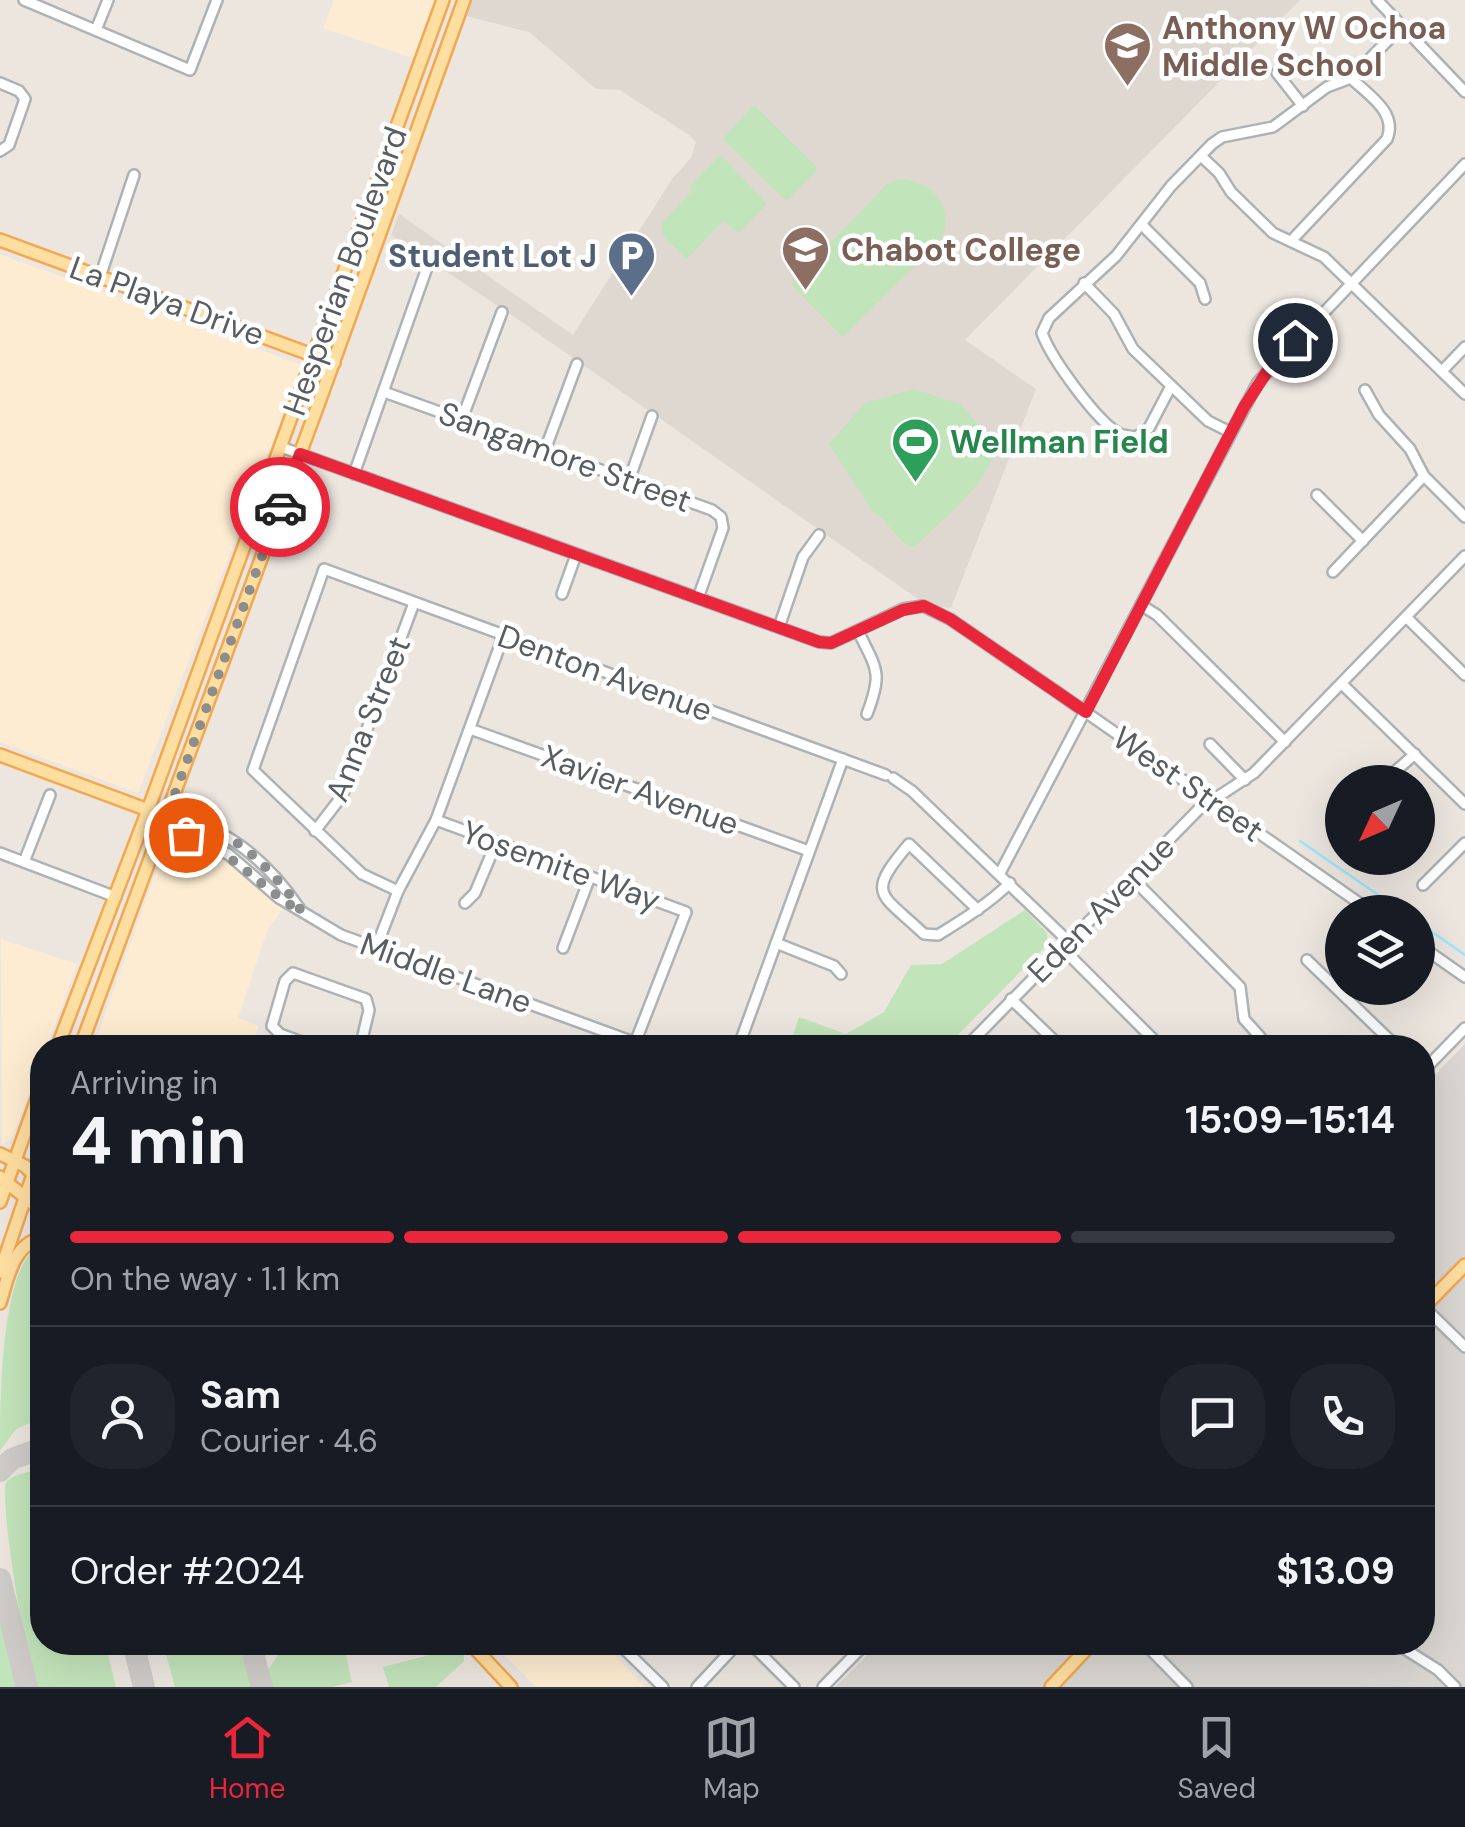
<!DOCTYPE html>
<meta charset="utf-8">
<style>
body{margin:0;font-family:"DM Sans",sans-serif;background:#20242c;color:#f1f3f6;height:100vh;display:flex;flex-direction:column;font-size:38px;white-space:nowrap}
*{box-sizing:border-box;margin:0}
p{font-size:32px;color:#9ea1a6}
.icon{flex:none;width:55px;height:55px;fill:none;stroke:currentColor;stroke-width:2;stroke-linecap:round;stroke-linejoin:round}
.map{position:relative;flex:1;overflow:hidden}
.panel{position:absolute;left:30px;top:1035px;width:1405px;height:620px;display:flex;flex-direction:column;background:#171b24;border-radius:40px;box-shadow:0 10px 40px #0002}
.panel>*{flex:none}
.needle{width:65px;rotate:226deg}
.controls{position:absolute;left:1325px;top:765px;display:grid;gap:20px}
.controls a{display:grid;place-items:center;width:110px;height:110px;border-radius:50%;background:#171b24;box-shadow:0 10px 40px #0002;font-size:50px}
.pin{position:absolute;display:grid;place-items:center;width:85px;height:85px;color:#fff;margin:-42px;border:5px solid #fff;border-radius:50%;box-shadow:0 2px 10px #0007}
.courier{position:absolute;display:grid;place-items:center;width:100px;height:100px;margin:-50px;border:8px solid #ea263b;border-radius:50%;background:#fff;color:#222;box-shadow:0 2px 12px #0007}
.headline em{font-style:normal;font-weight:700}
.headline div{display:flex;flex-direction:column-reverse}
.headline{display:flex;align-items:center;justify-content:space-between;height:170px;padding:0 40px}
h1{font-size:65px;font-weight:700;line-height:75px}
.bar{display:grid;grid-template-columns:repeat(4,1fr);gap:15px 10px;align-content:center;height:120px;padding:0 40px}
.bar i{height:12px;border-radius:8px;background:#363941}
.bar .current{background:#ea263b}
.bar p{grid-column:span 4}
.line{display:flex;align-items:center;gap:25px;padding:0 40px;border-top:2px solid #363941}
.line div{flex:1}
.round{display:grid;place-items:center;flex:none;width:105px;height:105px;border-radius:40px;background:#20242c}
.tabs{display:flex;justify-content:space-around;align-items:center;height:140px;border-top:2px solid #363941;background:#171b24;font-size:28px;color:#9ea1a6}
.tabs a{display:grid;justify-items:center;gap:5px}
.tabs .current{color:#ea263b}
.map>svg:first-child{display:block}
.commercial{fill:#feecd2}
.industrial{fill:#dad6d2}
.education{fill:#ded8d0}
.green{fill:#c2e4ba}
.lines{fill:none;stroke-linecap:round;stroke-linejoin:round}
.stream{stroke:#9ce6ff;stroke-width:2.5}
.taxiway{stroke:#cecbc8;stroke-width:22}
.minor-casing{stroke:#adb2b5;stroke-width:14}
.major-casing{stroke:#f2a851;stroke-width:16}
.minor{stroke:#fff;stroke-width:9}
.major{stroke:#ffdea1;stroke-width:11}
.done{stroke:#8c8d8d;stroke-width:10;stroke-dasharray:0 18}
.route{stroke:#ea263b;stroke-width:12}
.labels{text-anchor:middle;stroke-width:9;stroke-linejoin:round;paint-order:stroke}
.education-label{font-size:32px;font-weight:bold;fill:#785e54;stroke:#fff;text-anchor:start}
.service-label{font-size:32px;font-weight:bold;fill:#4e5e75;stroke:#fff;text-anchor:end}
.street-label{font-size:32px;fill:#585d61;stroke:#fff}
.leisure-label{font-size:32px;font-weight:bold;fill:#27864d;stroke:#fff;text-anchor:start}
</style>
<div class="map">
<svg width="1465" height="1687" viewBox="0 0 1465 1687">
<rect width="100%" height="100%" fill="#ece6df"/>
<!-- commercial -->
<g class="commercial">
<polygon points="334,0 437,0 416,59 323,28"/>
<polygon points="0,254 302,365 138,793 0,742"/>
<polygon points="169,835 222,858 254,880 283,909 268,928 238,1018 259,1026 251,1047 93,1048"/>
<polygon points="1,939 77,964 47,1047 42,1048 42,1059 30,1093 11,1139 2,1144"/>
<polygon points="493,1643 603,1643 645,1687 536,1687"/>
</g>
<!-- industrial -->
<polygon class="industrial" points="1465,1044 1465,1687 835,1687 879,1643 1422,1642 1423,1087"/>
<!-- education -->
<polygon class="education" points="471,0 1300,0 965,340 1036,389 951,608 928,606 516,318 391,235 399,214 573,335 672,179 691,158 696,142 689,135 620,90 596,89 529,32 466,16"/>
<!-- green -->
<g class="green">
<polygon points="752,107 756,107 817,167 817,170 789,199 784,199 723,139"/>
<polygon points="722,156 767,204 739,233 723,221 687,259 662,235 662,223 692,191 691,185 718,157"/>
<path d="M900 179C934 182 954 206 942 239L843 337 791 284 887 184Z"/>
<path d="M913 389 961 404 997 448C983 489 944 518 914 547 896 543 889 519 872 511L829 444 865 403Z"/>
<polygon points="1025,910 1047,933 1048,944 946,1047 789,1047 799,1017 846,1034 884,1012 911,965 942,964"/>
<path d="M42 1246V1418L16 1429 0 1451C0 1406 0 1258 42 1246Z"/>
<path d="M42 1469V1642L105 1643 116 1687H35C25 1650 0 1509 6 1482 15 1473 31 1472 42 1469Z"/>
<polygon points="0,1611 18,1687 0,1687"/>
<polygon points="163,1643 244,1643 255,1687 175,1687"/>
<polygon points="286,1643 343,1643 352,1682 332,1687 271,1687 266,1673"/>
<polygon points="435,1643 452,1643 464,1656 464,1661 436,1687 389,1687 383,1667 437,1653"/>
</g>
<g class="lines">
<!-- stream -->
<g class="stream">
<polyline points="1300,841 1403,912"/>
<polyline points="1418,922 1465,955"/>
</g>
<!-- taxiway -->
<g class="taxiway">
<polyline points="0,1471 12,1459 42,1448"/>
<polyline points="0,1579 27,1687"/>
<polyline points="133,1642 144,1687"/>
<polyline points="250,1642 262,1687"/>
</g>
<defs>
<g id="minor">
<polyline points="24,0 190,70 217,0"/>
<polyline points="1377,0 1465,92"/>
<polyline points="96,30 108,0"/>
<polyline points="1277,73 1303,106"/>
<polyline points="0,83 19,91 25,99 9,145 0,151"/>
<polyline points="1201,156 1219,173 1231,192 1273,233 1324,257 1465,394"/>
<polyline points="1142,225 1200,283 1205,299"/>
<path d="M1291 241 1387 139C1398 112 1368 95 1351 78"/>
<polyline points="100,277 134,175"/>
<polyline points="1084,283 1114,314 1133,349 1208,421 1230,432"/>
<polyline points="1442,371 1465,347"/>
<path d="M1171 386 1149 428 1136 437C1134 437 1122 435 1120 434 1097 422 1051 358 1042 333L1049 318 1116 256 1171 186 1212 144 1222 137 1273 127 1327 87 1351 78 1402 26"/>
<polyline points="1365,390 1379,415 1410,449 1424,476 1465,517"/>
<polyline points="384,392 712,510 721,517 723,528 698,598"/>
<polyline points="462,419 502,312"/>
<polyline points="281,447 819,642 831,643 903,609 923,606 950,619 1054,690 1372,912"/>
<polyline points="545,450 577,364"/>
<polyline points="354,474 429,262"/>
<polyline points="629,480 652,416"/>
<polyline points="1317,495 1363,541"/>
<polyline points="1333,572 1424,476"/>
<polyline points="562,594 576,555"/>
<polyline points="1141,605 1157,615 1285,742"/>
<polyline points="1406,617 1465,675"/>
<polyline points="779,627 803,557 819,535"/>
<path d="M858 631C877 670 883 672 867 714"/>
<polyline points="1342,684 1465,804"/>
<polyline points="470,729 809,851"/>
<polyline points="1210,744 1245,780"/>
<polyline points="893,778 912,791 1068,941"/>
<polyline points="1383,782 1415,754"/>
<polyline points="436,820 686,912 635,1043"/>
<polyline points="165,821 174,831 228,854 279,898 341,935 650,1048"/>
<path d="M165 821C220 816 271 866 299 908"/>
<polyline points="1334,824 1342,817"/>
<polyline points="315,831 342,796 414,603"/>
<polyline points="0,853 116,897"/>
<polyline points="24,862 50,795"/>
<polyline points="1000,873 1258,382 1465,164"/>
<polyline points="1132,878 1240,987 1244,1019 1270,1048"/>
<polyline points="1423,885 1465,843"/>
<polyline points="398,891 362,874 253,770 324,569 886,775"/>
<polyline points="465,903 475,893 496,843"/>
<path d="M978 910 909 844C865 896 880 892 924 934L938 935C964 919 988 904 1010 883"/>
<polyline points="776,943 834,966 841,974"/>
<polyline points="1418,944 1465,977"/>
<polyline points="376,948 398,891 436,820 503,637"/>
<polyline points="563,948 590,877"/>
<polyline points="1062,948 1153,1039 1155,1048"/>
<polyline points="1307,960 1398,1048"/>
<polyline points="1011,999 1062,1048"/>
<polyline points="318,1048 280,1034 272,1026 285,981 293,973 366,999 369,1010 360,1048"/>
<polyline points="738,1048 843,759"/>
<polyline points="965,1048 1199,809 1254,773 1465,556"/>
<polyline points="1422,1072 1465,1028"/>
<polyline points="1424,1307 1465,1347"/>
<polyline points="617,1642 663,1687"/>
<polyline points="749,1642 794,1687"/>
<polyline points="1143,1642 1187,1687"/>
<polyline points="1394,1642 1438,1670 1455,1687"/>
<polyline points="697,1687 739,1642"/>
<polyline points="823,1687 867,1642"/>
</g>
<g id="major">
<polyline points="0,240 334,363"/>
<polyline points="0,755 148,810 165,821"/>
<polyline points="57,1048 148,810 443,0"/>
<polyline points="80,1048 318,405 464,0"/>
<polyline points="0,1154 25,1166 42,1183"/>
<polyline points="0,1177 42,1211"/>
<polyline points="0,1202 42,1085"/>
<polyline points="0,1272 42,1148"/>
<path d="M0 1303C8 1277 13 1244 42 1238"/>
<polyline points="1422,1309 1465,1265"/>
<polyline points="469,1642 511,1687"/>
<polyline points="1051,1687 1093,1642"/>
</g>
</defs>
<!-- minor casing -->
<use href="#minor" class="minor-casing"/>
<!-- major casing -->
<use href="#major" class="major-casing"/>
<!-- minor -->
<use href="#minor" class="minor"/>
<!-- major -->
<use href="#major" class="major"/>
</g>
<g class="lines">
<!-- done -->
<path class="done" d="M186 835C237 854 257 886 302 912 273 869 222 815 165 821L280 507"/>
<!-- route -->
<polyline class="route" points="280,507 300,454 819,642 831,643 903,610 924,606 950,619 1086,712 1244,407 1272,364 1295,340"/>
</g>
<!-- icons -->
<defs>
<symbol id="school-pin" viewBox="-11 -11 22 30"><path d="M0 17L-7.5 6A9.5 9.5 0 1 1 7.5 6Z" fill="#8d6e63" stroke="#fff"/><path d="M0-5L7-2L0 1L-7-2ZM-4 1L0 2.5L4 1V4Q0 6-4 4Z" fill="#fff"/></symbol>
<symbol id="university-pin" viewBox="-11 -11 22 30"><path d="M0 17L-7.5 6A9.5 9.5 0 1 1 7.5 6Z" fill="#8d6e63" stroke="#fff"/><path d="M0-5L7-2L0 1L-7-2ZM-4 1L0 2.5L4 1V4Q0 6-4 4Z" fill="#fff"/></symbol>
<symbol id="parking-pin" viewBox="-11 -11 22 30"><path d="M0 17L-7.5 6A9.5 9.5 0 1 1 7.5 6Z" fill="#5c6f8a" stroke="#fff"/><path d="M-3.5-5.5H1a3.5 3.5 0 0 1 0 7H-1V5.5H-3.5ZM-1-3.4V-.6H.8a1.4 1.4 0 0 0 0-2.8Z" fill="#fff"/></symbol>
<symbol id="stadium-pin" viewBox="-11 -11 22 30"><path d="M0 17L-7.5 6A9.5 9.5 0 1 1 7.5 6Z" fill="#2e9e5b" stroke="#fff"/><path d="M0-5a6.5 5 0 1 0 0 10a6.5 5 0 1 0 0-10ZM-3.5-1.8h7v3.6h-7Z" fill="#fff"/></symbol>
</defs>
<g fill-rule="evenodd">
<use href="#school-pin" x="1100" y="18" width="55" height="75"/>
<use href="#university-pin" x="778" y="222" width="55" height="75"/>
<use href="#parking-pin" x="604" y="228" width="55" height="75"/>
<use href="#stadium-pin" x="888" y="414" width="55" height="75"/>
</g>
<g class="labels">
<!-- education labels -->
<g class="education-label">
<text x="1162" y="39">Anthony W Ochoa<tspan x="1162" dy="37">Middle School</tspan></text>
<text x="841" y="261">Chabot College</text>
</g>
<!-- service labels -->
<g class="service-label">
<text x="597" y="267">Student Lot J</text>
</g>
<!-- street labels -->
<g class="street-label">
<text transform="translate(345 271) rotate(-70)" y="11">Hesperian Boulevard</text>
<text transform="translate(167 301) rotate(20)" y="11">La Playa Drive</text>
<text transform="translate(565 457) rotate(20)" y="11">Sangamore Street</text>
<text transform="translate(605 673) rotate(20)" y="11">Denton Avenue</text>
<text transform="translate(368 719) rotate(-68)" y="11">Anna Street</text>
<text transform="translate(1188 784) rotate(35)" y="11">West Street</text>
<text transform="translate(640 790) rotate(20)" y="11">Xavier Avenue</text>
<text transform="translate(561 866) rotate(20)" y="11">Yosemite Way</text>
<text transform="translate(1101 909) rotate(-45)" y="11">Eden Avenue</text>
<text transform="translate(446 973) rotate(20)" y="11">Middle Lane</text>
</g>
<!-- leisure labels -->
<g class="leisure-label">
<text x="950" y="453">Wellman Field</text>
</g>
</g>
</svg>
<div class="controls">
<a><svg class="needle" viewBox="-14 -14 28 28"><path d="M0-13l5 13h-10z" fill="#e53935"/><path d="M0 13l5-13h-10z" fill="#9ea1a6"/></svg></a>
<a><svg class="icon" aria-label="layers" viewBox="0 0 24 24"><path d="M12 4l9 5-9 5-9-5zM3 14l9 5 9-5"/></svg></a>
</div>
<div class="pin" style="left:186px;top:835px;background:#ea580c"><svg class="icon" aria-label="bag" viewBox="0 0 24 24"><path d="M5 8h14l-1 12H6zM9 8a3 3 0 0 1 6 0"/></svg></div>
<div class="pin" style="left:1295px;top:340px;background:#1f2937"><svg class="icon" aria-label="home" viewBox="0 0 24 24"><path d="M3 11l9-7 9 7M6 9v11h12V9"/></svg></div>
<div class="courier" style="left:280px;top:507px"><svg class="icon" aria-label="car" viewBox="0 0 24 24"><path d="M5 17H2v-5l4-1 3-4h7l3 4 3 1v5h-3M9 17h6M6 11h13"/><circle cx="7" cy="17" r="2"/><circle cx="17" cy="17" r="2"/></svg></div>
<section class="panel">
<div class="headline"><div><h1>4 min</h1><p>Arriving in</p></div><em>15:09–15:14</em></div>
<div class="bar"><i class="current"></i><i class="current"></i><i class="current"></i><i></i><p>On the way · 1.1 km</p></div>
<div class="line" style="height:180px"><a class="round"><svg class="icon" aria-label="person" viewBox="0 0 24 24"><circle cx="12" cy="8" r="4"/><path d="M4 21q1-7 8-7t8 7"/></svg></a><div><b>Sam</b><p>Courier · 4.6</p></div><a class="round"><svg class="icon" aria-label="chat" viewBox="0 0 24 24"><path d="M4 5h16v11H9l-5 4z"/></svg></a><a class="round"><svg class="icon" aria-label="phone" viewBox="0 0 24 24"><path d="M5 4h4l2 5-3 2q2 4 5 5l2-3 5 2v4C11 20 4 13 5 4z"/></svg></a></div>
<div class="line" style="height:130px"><div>Order #2024</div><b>$13.09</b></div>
</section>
</div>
<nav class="tabs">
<a class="current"><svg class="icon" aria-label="home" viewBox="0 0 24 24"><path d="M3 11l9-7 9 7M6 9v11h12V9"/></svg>Home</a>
<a><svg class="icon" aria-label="map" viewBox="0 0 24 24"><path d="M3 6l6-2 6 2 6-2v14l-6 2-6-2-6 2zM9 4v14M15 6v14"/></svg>Map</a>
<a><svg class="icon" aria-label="saved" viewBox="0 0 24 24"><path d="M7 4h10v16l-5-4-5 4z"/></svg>Saved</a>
</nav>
